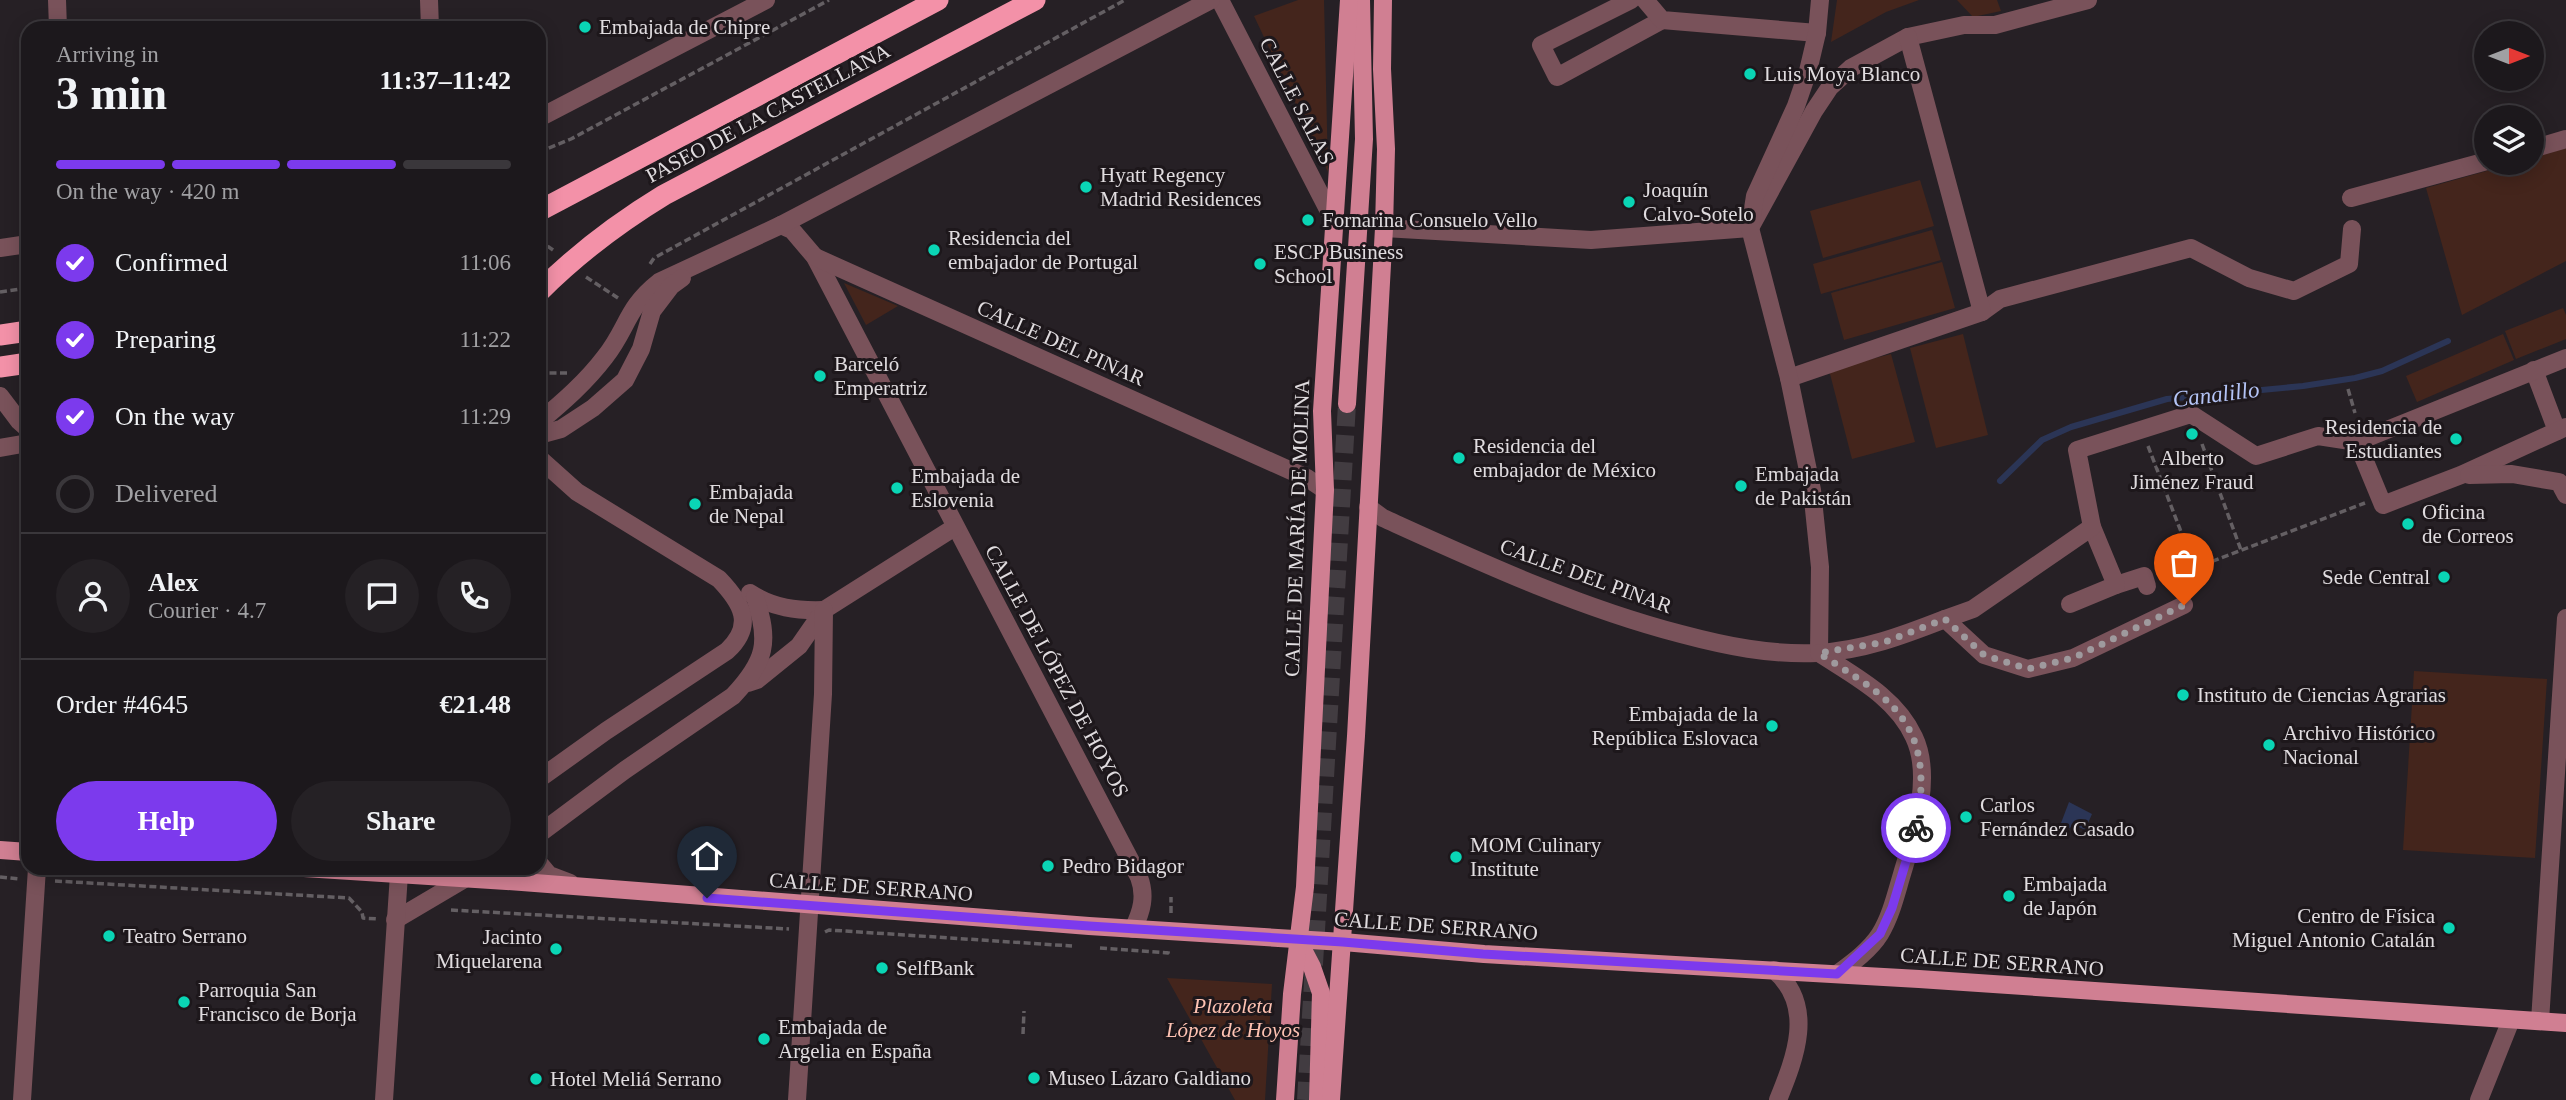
<!DOCTYPE html>
<meta charset="utf-8">
<style>
body{margin:0;font-family:Georgia,serif;background:#252125;color:#f1f3f6;height:100vh;display:flex;flex-direction:column;font-size:26px;white-space:nowrap}
*{box-sizing:border-box;margin:0}
p{font-size:23px;color:#a0a0a3}
.icon{flex:none;width:38px;height:38px;fill:none;stroke:currentColor;stroke-width:2;stroke-linecap:round;stroke-linejoin:round}
.map{position:relative;flex:1;overflow:hidden}
.side{position:absolute;left:21px;top:21px;width:525px;height:854px;display:flex;flex-direction:column;background:#1c181c;border-radius:21px;box-shadow:0 4px 18px #0003,0 0 0 2px #3a373b}
.side>*{flex:none}
.needle{width:46px;rotate:90deg}
.controls{position:absolute;left:2474px;top:21px;display:grid;gap:14px}
.controls a{display:grid;place-items:center;width:70px;height:70px;border-radius:50%;background:#1c181c;box-shadow:0 4px 18px #0003,0 0 0 2px #3a373b;font-size:35px}
.pin{position:absolute;display:grid;place-items:center;width:60px;height:60px;color:#fff;margin:-72px -30px;border-radius:50% 50% 50% 0;rotate:-45deg;box-shadow:0 0 7px #0007}
.pin .icon{rotate:45deg}
.courier{position:absolute;display:grid;place-items:center;width:70px;height:70px;margin:-35px;border:5px solid #7c3aed;border-radius:50%;background:#fff;color:#222;box-shadow:0 2px 9px #0007}
.head em{font-style:normal;font-weight:700}
.head div{display:flex;flex-direction:column-reverse}
.head{display:flex;align-items:center;justify-content:space-between;height:119px;padding:0 35px}
h1{font-size:46px;font-weight:700;line-height:52px}
.bar{display:grid;grid-template-columns:repeat(4,1fr);gap:10px 7px;align-content:center;height:84px;padding:0 35px}
.bar i{height:9px;border-radius:5px;background:#3a373b}
.bar .selected{background:#7c3aed}
.bar p{grid-column:span 4}
.line{display:flex;align-items:center;gap:18px;padding:0 35px;border-top:2px solid #3a373b}
.line div{flex:1}
.round{display:grid;place-items:center;flex:none;width:74px;height:74px;border-radius:37px;background:#252125}
ol{padding:0 35px;list-style:none}
li{display:flex;align-items:center;gap:21px;height:77px}
li p{margin-inline-start:auto}
li .icon{padding:7px;border-radius:50%;background:#7c3aed;color:#fff;stroke-width:4}
li:last-child{color:#a0a0a3}
li i{width:38px;height:38px;border:4px solid #3a373b;border-radius:50%}
.primary-button{display:flex;gap:14px;margin-top:auto;padding:14px 35px}
.primary-button a{flex:1;height:80px;border-radius:42px;background:#7c3aed;color:#fff;font-size:28px;font-weight:700;line-height:80px;text-align:center}
.primary-button a+a{background:#252125;color:#f1f3f6}
.map>svg:first-child{display:block}
.green{fill:#44251c}
.water{fill:#2b3556}
.lines{fill:none;stroke-linecap:round;stroke-linejoin:round}
.stream{stroke:#2b3556;stroke-width:6}
.major-tunnel{stroke:#423c41;stroke-width:18;stroke-dasharray:18 9;stroke-linecap:butt}
.path{stroke:#645f63;stroke-width:3.5;stroke-dasharray:7 3.5;stroke-linecap:butt}
.minor{stroke:#79525a;stroke-width:18}
.major{stroke:#d07f92;stroke-width:18}
.highway{stroke:#f391a8;stroke-width:21}
.done{stroke:#9f9a9e;stroke-width:7;stroke-dasharray:0 12.6}
.route{stroke:#7c3aed;stroke-width:9}
.poi-dot{fill:#0ad5b5;stroke:#1d171b;stroke-width:2.5}
.labels{text-anchor:middle;stroke-width:6;stroke-linejoin:round;paint-order:stroke}
.poi-label{font-size:21px;fill:#e0dcdf;stroke:#1d171b;text-anchor:start}
.street-label{font-size:21px;fill:#e0dcdf;stroke:#1d171b}
.park-label{font-size:21px;font-style:italic;fill:#fec2b2;stroke:#1d171b}
.water-label{font-size:23px;font-style:italic;fill:#b3c3f5;stroke:#1d171b}
</style>
<div class="map">
<svg width="2566" height="1100" viewBox="0 0 2566 1100">
<rect width="100%" height="100%" fill="#262025"/>
<!-- green -->
<g class="green">
<polygon points="1298,0 1324,0 1328,172 1254,16"/>
<polygon points="1837,0 1919,0 1886,12 1831,42"/>
<polygon points="1957,0 1997,0 2001,11 1973,17"/>
<polygon points="2566,148 2566,261 2462,315 2426,188 2515,163 2532,163 2532,158"/>
<polygon points="1920,180 1934,226 1823,258 1810,211"/>
<polygon points="1932,230 1941,260 1821,294 1813,264"/>
<polygon points="1942,262 1955,308 1844,340 1831,293"/>
<polygon points="844,283 898,306 866,325"/>
<polygon points="2563,308 2566,315 2566,339 2516,359 2505,331"/>
<polygon points="1963,334 1988,435 1936,448 1910,348"/>
<polygon points="2503,334 2514,360 2417,402 2406,376"/>
<polygon points="1891,354 1915,442 1852,459 1829,370"/>
<polygon points="2414,671 2547,679 2535,858 2403,850"/>
<polygon points="1167,978 1272,984 1265,1100 1235,1100"/>
</g>
<!-- water -->
<polygon class="water" points="2069,802 2092,814 2085,830 2073,824 2070,828 2061,823"/>
<g class="lines">
<!-- stream -->
<polyline class="stream" points="2000,481 2042,440 2071,427 2167,399 2303,386 2355,378 2382,371 2448,341"/>
<!-- major-tunnel -->
<polyline class="major-tunnel" points="1306,1100 1347,404"/>
<!-- path -->
<g class="path">
<polyline points="539,152 571,139 829,0"/>
<polyline points="539,240 553,250"/>
<polyline points="650,264 654,258 1125,0"/>
<polyline points="586,277 618,298"/>
<polyline points="0,292 28,288"/>
<polyline points="539,373 567,373"/>
<polyline points="2348,389 2355,413"/>
<polyline points="2202,444 2241,550"/>
<polyline points="2148,446 2195,568"/>
<polyline points="2163,580 2365,503"/>
<polyline points="0,877 19,879"/>
<polyline points="55,881 349,898 362,912 363,918 378,919"/>
<polyline points="451,910 789,929"/>
<polyline points="1171,913 1171,897"/>
<polyline points="825,932 829,930 1072,946"/>
<polyline points="1100,948 1168,953 1169,948"/>
<polyline points="1023,1034 1024,1011"/>
</g>
<!-- minor -->
<g class="minor">
<polyline points="57,0 58,28"/>
<polyline points="429,0 430,28"/>
<polyline points="1220,0 1335,223"/>
<polyline points="1631,0 1541,45 1557,77 1662,20"/>
<polyline points="1645,0 1662,20 1817,33"/>
<polyline points="539,118 766,0"/>
<polyline points="2532,149 2566,139"/>
<polyline points="2351,198 2487,161"/>
<path d="M781 225 792 230 815 257 1139 877C1146 896 1142 911 1133 929"/>
<polyline points="1384,228 1591,240 1750,228 1814,111 1830,87 1851,68 1908,37 1964,25 1995,25 2088,0"/>
<polyline points="0,248 28,244"/>
<polyline points="815,257 1307,478 1325,490"/>
<polyline points="1982,312 2000,299 2191,248 2249,278 2294,291 2349,264 2352,229"/>
<polyline points="2534,370 2557,431"/>
<polyline points="1789,378 1982,312 1908,37"/>
<polyline points="0,396 19,421 28,429"/>
<path d="M539 422C563 402 586 382 605 357 628 328 626 308 659 282L781 225 1211 0"/>
<polyline points="539,435 561,429 593,408 625,380 641,349 652,311 671,286 682,278"/>
<polyline points="2357,442 2383,505 2461,475 2566,427"/>
<polyline points="0,448 28,443"/>
<path d="M539 458 577 492 719 579C742 603 755 625 727 651L606 731 539 779"/>
<polyline points="2469,475 2512,474 2559,482 2566,495"/>
<path d="M1368 507 1383 518C1480 562 1577 607 1681 634 1726 646 1770 655 1817 653 1862 651 1904 635 1945 619L1984 655 2028 669 2073 658 2184 605"/>
<polyline points="2116,585 2144,576 2147,586"/>
<path d="M750 593C773 608 797 611 824 610"/>
<polyline points="2070,604 2116,585 2092,527"/>
<polyline points="1945,619 1973,609 2092,527 2077,450 2191,414 2256,456 2318,436 2357,442 2566,358"/>
<polyline points="1819,653 1820,567 1812,490 1789,378 1750,228 1755,196 1796,106 1808,71 1817,33 1820,0"/>
<path d="M1819 653C1854 676 1896 697 1914 737 1933 777 1914 834 1902 874 1896 894 1891 916 1880 934 1870 950 1852 963 1837 974"/>
<polyline points="748,683 757,680 799,646 824,610 955,527"/>
<path d="M539 834 625 770 733 696C766 661 770 642 755 597"/>
<polyline points="539,863 549,875 570,883"/>
<polyline points="395,920 483,868"/>
<path d="M1774 970C1816 1006 1795 1058 1778 1100"/>
<polyline points="2540,1021 2566,618"/>
<polyline points="22,1100 37,868"/>
<polyline points="384,1100 399,874 409,868"/>
<polyline points="797,1100 823,694 824,610"/>
<polyline points="2479,1100 2511,1020"/>
</g>
<!-- major -->
<g class="major">
<polyline points="1347,404 1364,139 1361,0"/>
<polyline points="0,850 28,852"/>
<polyline points="304,868 522,882 1089,926 1343,942 1484,954 1919,979 2566,1023"/>
<polyline points="1298,940 1312,967 1321,993 1318,1100"/>
<polyline points="1285,1100 1292,994 1305,887 1325,490 1322,411 1349,0"/>
<polyline points="1331,1100 1356,736 1384,228 1386,149 1382,69 1383,0"/>
</g>
<!-- highway -->
<g class="highway">
<polyline points="539,211 938,0"/>
<path d="M539 292C577 254 618 223 664 195L1035 0"/>
<polyline points="0,335 28,331"/>
<polyline points="0,367 28,363"/>
</g>
</g>
<g class="lines">
<!-- done -->
<path class="done" d="M1916 828C1920 813 1921 795 1921 780 1920 709 1871 688 1819 653L1885 642 1945 619 1984 655 2028 669 2073 658 2184 605"/>
<!-- route -->
<polyline class="route" points="707,898 1089,926 1343,942 1483,954 1837,974 1880,934 1892,908 1916,828"/>
</g>
<!-- markers -->
<g class="poi-dot">
<circle cx="585" cy="27" r="7"/>
<circle cx="1750" cy="74" r="7"/>
<circle cx="1086" cy="187" r="7"/>
<circle cx="1629" cy="202" r="7"/>
<circle cx="1308" cy="220" r="7"/>
<circle cx="934" cy="250" r="7"/>
<circle cx="1260" cy="264" r="7"/>
<circle cx="820" cy="376" r="7"/>
<circle cx="2192" cy="434" r="7"/>
<circle cx="2456" cy="439" r="7"/>
<circle cx="1459" cy="458" r="7"/>
<circle cx="1741" cy="486" r="7"/>
<circle cx="897" cy="488" r="7"/>
<circle cx="695" cy="504" r="7"/>
<circle cx="2408" cy="524" r="7"/>
<circle cx="2444" cy="577" r="7"/>
<circle cx="2183" cy="695" r="7"/>
<circle cx="1772" cy="726" r="7"/>
<circle cx="2269" cy="745" r="7"/>
<circle cx="1966" cy="817" r="7"/>
<circle cx="1456" cy="857" r="7"/>
<circle cx="1048" cy="866" r="7"/>
<circle cx="2009" cy="896" r="7"/>
<circle cx="2449" cy="928" r="7"/>
<circle cx="109" cy="936" r="7"/>
<circle cx="556" cy="949" r="7"/>
<circle cx="882" cy="968" r="7"/>
<circle cx="184" cy="1002" r="7"/>
<circle cx="764" cy="1039" r="7"/>
<circle cx="1034" cy="1078" r="7"/>
<circle cx="536" cy="1079" r="7"/>
</g>
<g class="labels">
<!-- poi labels -->
<g class="poi-label">
<text x="599" y="34">Embajada de Chipre</text>
<text x="1764" y="81">Luis Moya Blanco</text>
<text x="1100" y="182">Hyatt Regency<tspan x="1100" dy="24">Madrid Residences</tspan></text>
<text x="1643" y="197">Joaquín<tspan x="1643" dy="24">Calvo-Sotelo</tspan></text>
<text x="1322" y="227">Fornarina Consuelo Vello</text>
<text x="948" y="245">Residencia del<tspan x="948" dy="24">embajador de Portugal</tspan></text>
<text x="1274" y="259">ESCP Business<tspan x="1274" dy="24">School</tspan></text>
<text x="834" y="371">Barceló<tspan x="834" dy="24">Emperatriz</tspan></text>
<text x="2442" y="434" text-anchor="end">Residencia de<tspan x="2442" dy="24">Estudiantes</tspan></text>
<text x="1473" y="453">Residencia del<tspan x="1473" dy="24">embajador de México</tspan></text>
<text x="2192" y="465" text-anchor="middle">Alberto<tspan x="2192" dy="24">Jiménez Fraud</tspan></text>
<text x="1755" y="481">Embajada<tspan x="1755" dy="24">de Pakistán</tspan></text>
<text x="911" y="483">Embajada de<tspan x="911" dy="24">Eslovenia</tspan></text>
<text x="709" y="499">Embajada<tspan x="709" dy="24">de Nepal</tspan></text>
<text x="2422" y="519">Oficina<tspan x="2422" dy="24">de Correos</tspan></text>
<text x="2430" y="584" text-anchor="end">Sede Central</text>
<text x="2197" y="702">Instituto de Ciencias Agrarias</text>
<text x="1758" y="721" text-anchor="end">Embajada de la<tspan x="1758" dy="24">República Eslovaca</tspan></text>
<text x="2283" y="740">Archivo Histórico<tspan x="2283" dy="24">Nacional</tspan></text>
<text x="1980" y="812">Carlos<tspan x="1980" dy="24">Fernández Casado</tspan></text>
<text x="1470" y="852">MOM Culinary<tspan x="1470" dy="24">Institute</tspan></text>
<text x="1062" y="873">Pedro Bidagor</text>
<text x="2023" y="891">Embajada<tspan x="2023" dy="24">de Japón</tspan></text>
<text x="2435" y="923" text-anchor="end">Centro de Física<tspan x="2435" dy="24">Miguel Antonio Catalán</tspan></text>
<text x="123" y="943">Teatro Serrano</text>
<text x="542" y="944" text-anchor="end">Jacinto<tspan x="542" dy="24">Miquelarena</tspan></text>
<text x="896" y="975">SelfBank</text>
<text x="198" y="997">Parroquia San<tspan x="198" dy="24">Francisco de Borja</tspan></text>
<text x="778" y="1034">Embajada de<tspan x="778" dy="24">Argelia en España</tspan></text>
<text x="1048" y="1085">Museo Lázaro Galdiano</text>
<text x="550" y="1086">Hotel Meliá Serrano</text>
</g>
<!-- street labels -->
<g class="street-label">
<text transform="translate(1297 101) rotate(63)" y="7">CALLE SALAS</text>
<text transform="translate(768 113) rotate(-28)" y="7">PASEO DE LA CASTELLANA</text>
<text transform="translate(1061 343) rotate(24)" y="7">CALLE DEL PINAR</text>
<text transform="translate(1297 528) rotate(-88)" y="7">CALLE DE MARÍA DE MOLINA</text>
<text transform="translate(1586 576) rotate(20)" y="7">CALLE DEL PINAR</text>
<text transform="translate(1057 671) rotate(62)" y="7">CALLE DE LÓPEZ DE HOYOS</text>
<text transform="translate(871 887) rotate(4)" y="7">CALLE DE SERRANO</text>
<text transform="translate(1436 926) rotate(4)" y="7">CALLE DE SERRANO</text>
<text transform="translate(2002 962) rotate(4)" y="7">CALLE DE SERRANO</text>
</g>
<!-- park labels -->
<g class="park-label">
<text x="1233" y="1013">Plazoleta<tspan x="1233" dy="24">López de Hoyos</tspan></text>
</g>
<!-- water labels -->
<g class="water-label">
<text transform="translate(2216 394) rotate(-7)" y="8">Canalillo</text>
</g>
</g>
</svg>
<div class="controls">
<a><svg class="needle" viewBox="-14 -14 28 28"><path d="M0-13l5 13h-10z" fill="#e53935"/><path d="M0 13l5-13h-10z" fill="#a0a0a3"/></svg></a>
<a><svg class="icon" aria-label="layers" viewBox="0 0 24 24"><path d="M12 4l9 5-9 5-9-5zM3 14l9 5 9-5"/></svg></a>
</div>
<div class="pin" style="left:2184px;top:605px;background:#ea580c"><svg class="icon" aria-label="bag" viewBox="0 0 24 24"><path d="M5 8h14l-1 12H6zM9 8a3 3 0 0 1 6 0"/></svg></div>
<div class="pin" style="left:707px;top:898px;background:#1f2937"><svg class="icon" aria-label="home" viewBox="0 0 24 24"><path d="M3 11l9-7 9 7M6 9v11h12V9"/></svg></div>
<div class="courier" style="left:1916px;top:828px"><svg class="icon" aria-label="bike" viewBox="0 0 24 24"><circle cx="6" cy="16" r="4"/><circle cx="18" cy="16" r="4"/><path d="M6 16l4-8h5l3 8M10 8l3 8H6M13 5h3"/></svg></div>
<section class="side">
<div class="head"><div><h1>3 min</h1><p>Arriving in</p></div><em>11:37–11:42</em></div>
<div class="bar"><i class="selected"></i><i class="selected"></i><i class="selected"></i><i></i><p>On the way · 420 m</p></div>
<ol>
<li><svg class="icon" aria-label="check" viewBox="0 0 24 24"><path d="M5 12l5 5 9-10"/></svg>Confirmed<p>11:06</p></li>
<li><svg class="icon" aria-label="check" viewBox="0 0 24 24"><path d="M5 12l5 5 9-10"/></svg>Preparing<p>11:22</p></li>
<li><svg class="icon" aria-label="check" viewBox="0 0 24 24"><path d="M5 12l5 5 9-10"/></svg>On the way<p>11:29</p></li>
<li><i></i>Delivered</li>
</ol>
<div class="line" style="height:126px"><a class="round"><svg class="icon" aria-label="person" viewBox="0 0 24 24"><circle cx="12" cy="8" r="4"/><path d="M4 21q1-7 8-7t8 7"/></svg></a><div><b>Alex</b><p>Courier · 4.7</p></div><a class="round"><svg class="icon" aria-label="chat" viewBox="0 0 24 24"><path d="M4 5h16v11H9l-5 4z"/></svg></a><a class="round"><svg class="icon" aria-label="phone" viewBox="0 0 24 24"><path d="M5 4h4l2 5-3 2q2 4 5 5l2-3 5 2v4C11 20 4 13 5 4z"/></svg></a></div>
<div class="line" style="height:91px"><div>Order #4645</div><b>€21.48</b></div>
<div class="primary-button"><a>Help</a><a>Share</a></div>
</section>
</div>
